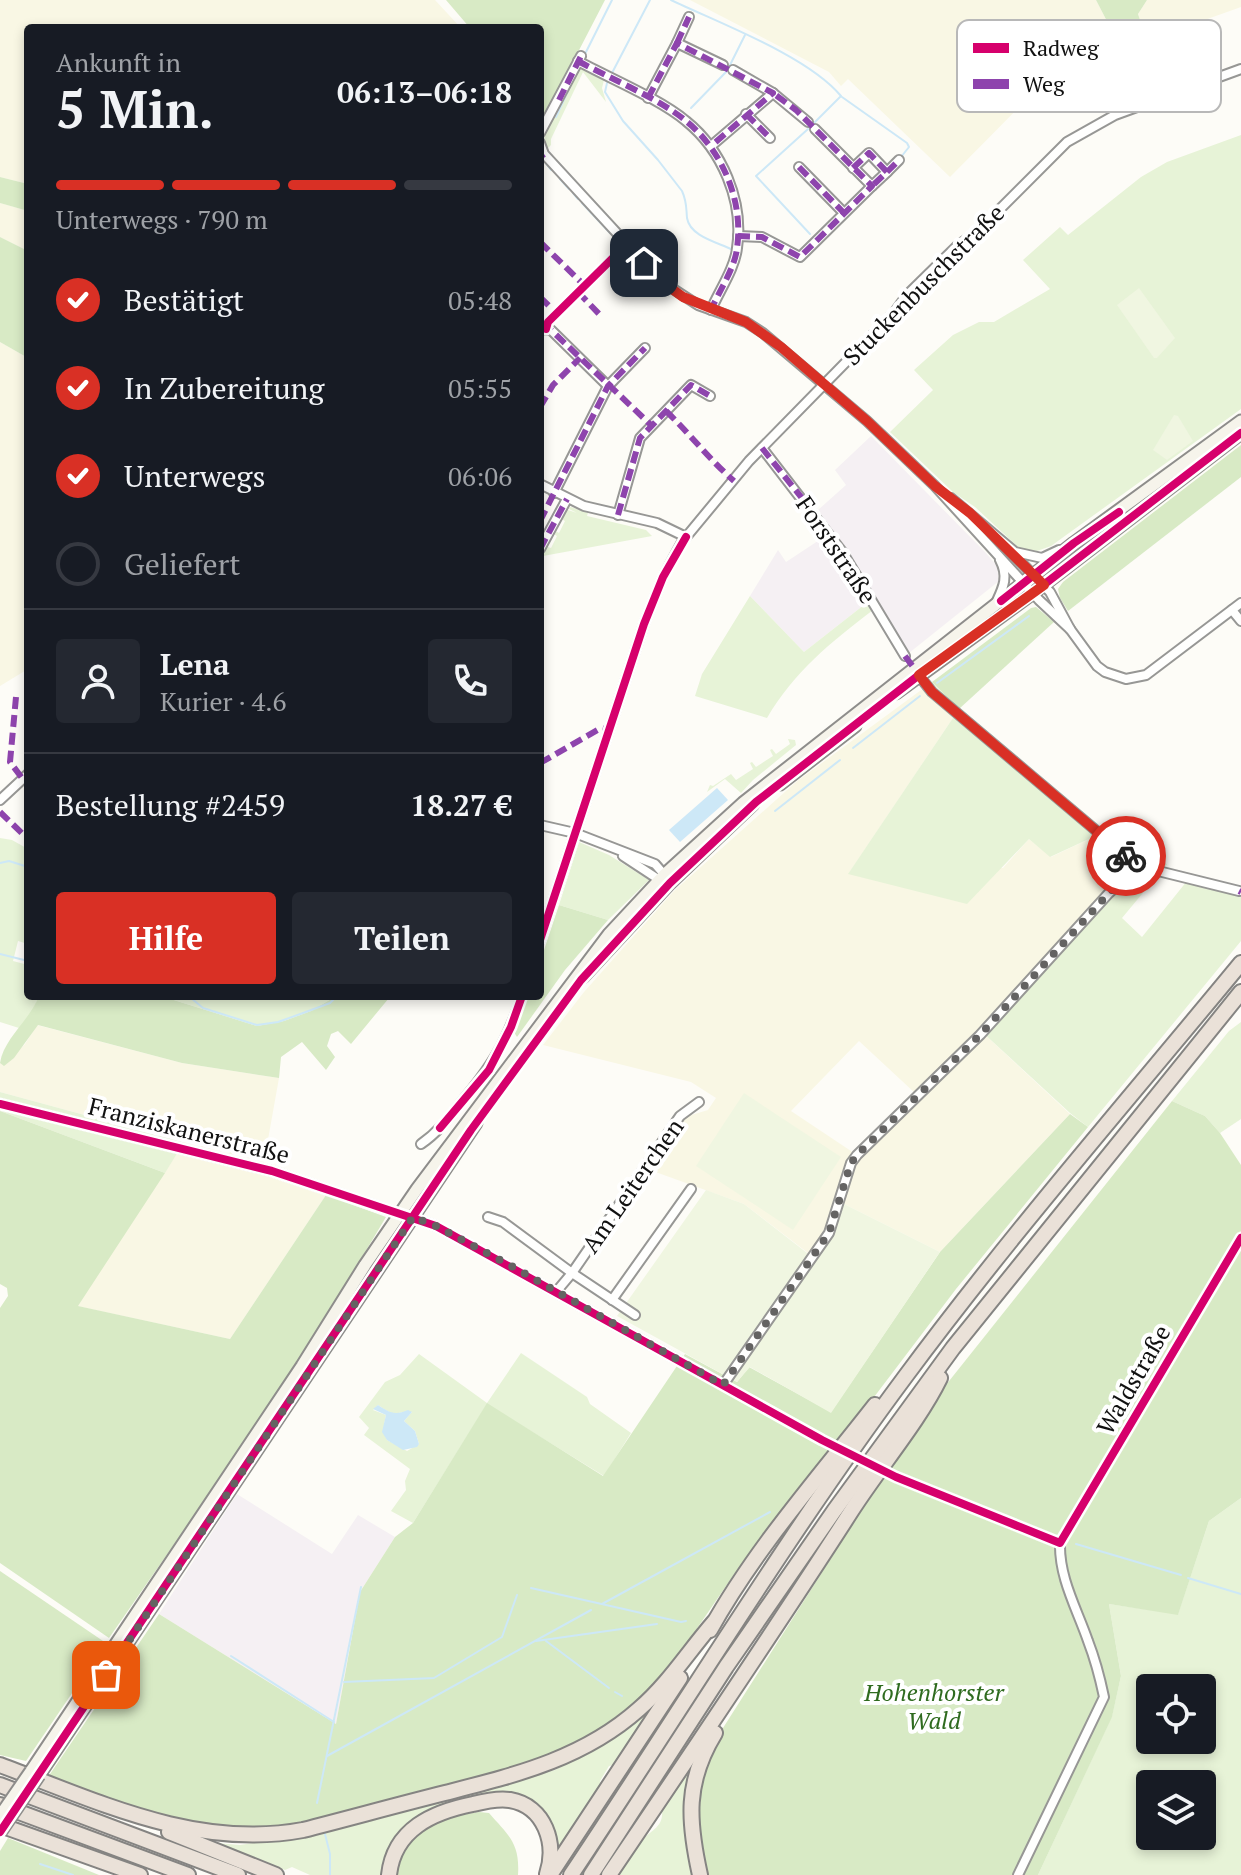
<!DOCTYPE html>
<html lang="de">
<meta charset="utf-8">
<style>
body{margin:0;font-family:"PT Serif",serif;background:#242831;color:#f1f3f6;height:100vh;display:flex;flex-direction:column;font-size:30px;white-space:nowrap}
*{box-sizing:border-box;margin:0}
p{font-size:26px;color:#9ea1a6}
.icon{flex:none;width:44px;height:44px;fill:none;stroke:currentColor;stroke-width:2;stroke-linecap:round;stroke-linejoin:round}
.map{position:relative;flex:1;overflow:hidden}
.details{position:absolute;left:24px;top:24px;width:520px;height:976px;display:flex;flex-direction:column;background:#171b24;border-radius:8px;box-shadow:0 4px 12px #0003}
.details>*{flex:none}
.tools{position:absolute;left:1136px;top:1674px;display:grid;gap:16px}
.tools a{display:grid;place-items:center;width:80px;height:80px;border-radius:8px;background:#171b24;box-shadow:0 4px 12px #0003;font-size:40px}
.pin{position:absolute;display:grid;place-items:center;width:68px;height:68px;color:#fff;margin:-34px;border-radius:16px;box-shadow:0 4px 12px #0006}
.courier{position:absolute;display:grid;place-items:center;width:80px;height:80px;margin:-40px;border:6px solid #d93025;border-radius:50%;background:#fff;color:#222;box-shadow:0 2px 10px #0007}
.summary em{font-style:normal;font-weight:800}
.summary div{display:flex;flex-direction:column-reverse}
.summary{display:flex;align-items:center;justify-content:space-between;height:136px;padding:0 32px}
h1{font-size:52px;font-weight:800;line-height:60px}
.bar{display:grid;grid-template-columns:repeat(4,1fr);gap:12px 8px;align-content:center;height:96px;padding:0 32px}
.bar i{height:10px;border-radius:6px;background:#363941}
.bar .active{background:#d93025}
.bar p{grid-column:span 4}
.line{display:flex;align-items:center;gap:20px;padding:0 32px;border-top:2px solid #363941}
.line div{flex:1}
.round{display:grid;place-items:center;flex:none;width:84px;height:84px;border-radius:8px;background:#242831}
ol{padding:0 32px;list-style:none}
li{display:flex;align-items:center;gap:24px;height:88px}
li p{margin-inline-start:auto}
li .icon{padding:8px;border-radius:50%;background:#d93025;color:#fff;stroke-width:4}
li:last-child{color:#9ea1a6}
li i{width:44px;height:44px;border:4px solid #363941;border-radius:50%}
.primary-button{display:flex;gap:16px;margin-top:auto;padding:16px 32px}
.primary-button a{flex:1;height:92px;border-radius:8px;background:#d93025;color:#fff;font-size:32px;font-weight:800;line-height:92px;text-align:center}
.primary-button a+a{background:#242831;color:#f1f3f6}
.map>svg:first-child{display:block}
.industrial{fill:#f5f0f3}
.farmland{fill:#f9f7e4;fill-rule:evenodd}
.green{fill:#e7f3d7;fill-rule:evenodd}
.forest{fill:#d8eac5}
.pitch{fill:#f0f6e1}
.water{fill:#cde8f7}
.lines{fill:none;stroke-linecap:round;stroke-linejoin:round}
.stream{stroke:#cde8f7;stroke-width:2}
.street-casing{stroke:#979795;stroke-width:12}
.secondary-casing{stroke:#8e8d8b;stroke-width:15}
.highway-casing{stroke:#858482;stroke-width:18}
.street{stroke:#fffffe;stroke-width:8}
.secondary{stroke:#f6f4eb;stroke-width:11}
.highway{stroke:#eae1d8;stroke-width:14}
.secondary-bridge-casing{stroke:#8e8d8b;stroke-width:15;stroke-linecap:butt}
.secondary-bridge{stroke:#f6f4eb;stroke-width:11}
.quiet{stroke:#8e44ad;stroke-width:6;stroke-dasharray:12 6;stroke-linecap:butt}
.cycleway-casing{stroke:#fff;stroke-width:13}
.cycleway{stroke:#d6006c;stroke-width:8}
.done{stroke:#646362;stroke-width:8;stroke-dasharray:0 14.4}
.route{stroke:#d93025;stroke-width:10}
.labels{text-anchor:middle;stroke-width:8;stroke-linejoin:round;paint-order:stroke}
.street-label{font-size:24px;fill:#111;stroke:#fff}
.park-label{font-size:24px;font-style:italic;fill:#2f6b1f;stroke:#fff}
.key{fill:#fff;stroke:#b8b8b8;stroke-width:2}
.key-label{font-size:22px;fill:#111}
</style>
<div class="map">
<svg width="1241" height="1875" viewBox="0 0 1241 1875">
<rect width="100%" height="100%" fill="#fdfcf7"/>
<!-- industrial -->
<g class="industrial">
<polygon points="871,436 985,552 997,566 999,581 909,653 874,597 804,652 750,596 778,550 786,562 833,531 818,510 846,485 835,470"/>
<polygon points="237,1494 332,1554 358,1515 395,1537 360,1592 336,1724 159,1614"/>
</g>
<!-- farmland -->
<g class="farmland">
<polygon points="0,0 435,0 461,28 28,28 28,184 0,177"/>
<polygon points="690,0 1096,0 1110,27 1109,42 1038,88 950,177 848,79 841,86 829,72"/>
<polygon points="1147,0 1241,0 1241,7 1146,41 1138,14"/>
<polygon points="0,203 28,211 28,251 0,237"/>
<polygon points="0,342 28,358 28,669 0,686"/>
<path d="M932 682 959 709 849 873 1003 868 1029 839 1051 857 1104 832 1132 854 1141 857 982 1032 1070 1114 940 1252 838 1201 827 1232 812 1256 744 1204 650 1170 685 1117 708 1110 716 1098 691 1082 543 1045 584 992 674 891 796 782ZM859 1041 916 1094 854 1153 791 1111Z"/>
<polygon points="37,1025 182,1063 279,1078 262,1173 326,1195 230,1339 77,1306 184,1142 0,1092 0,1063 4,1065 25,1044"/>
</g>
<!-- green -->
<g class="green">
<polygon points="577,67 604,80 602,88 606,102 583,72 551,139 551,145 546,150 544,135"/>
<polygon points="1241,135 1241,409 1051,546 1037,551 1019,548 975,507 953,492 890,432 933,390 914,370 953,335 979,322 994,322 1050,289 1023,260 1060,227 1068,235 1141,177 1167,162"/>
<polygon points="571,507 588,513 587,516 646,530 652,536 543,556 541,554 545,546 551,548 557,536 552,533 554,530 559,533 565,521 560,518 565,509 577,513 567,508"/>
<path d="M750 596 804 652 869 601 873 610C831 642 794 672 767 718L695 696 702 674Z"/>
<polygon points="959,709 1104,832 1050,857 1029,839 967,904 848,874"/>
<polygon points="788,739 795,740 796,745 753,780 741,793 725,779 707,792 710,785 713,786 731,774 736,780 753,769 750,763 752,762 756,767 773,756 770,750 772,749 776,754 790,744"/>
<polygon points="0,838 12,840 28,849 28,944 18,941 13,961 28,965 28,996 39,996 33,1012 19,1028 0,1022"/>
<polygon points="579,842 609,855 649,880 608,920 559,905"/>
<polygon points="1141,857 1167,864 1122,918 1142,937 1187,881 1241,895 1241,941 1088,1127 1070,1113 981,1031"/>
<polygon points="161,996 277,996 282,1000 336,996 311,1011 284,1021 257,1026"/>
<polygon points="1241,1022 1241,1119 1220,1133 1205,1116 1172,1101 1229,1031"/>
<polygon points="0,1092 184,1142 165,1173 0,1111"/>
<path d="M521 1353 587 1397 590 1404 631 1433 604 1476 487 1404 413 1523 391 1511 406 1490 405 1481 410 1469 364 1435 369 1428 359 1417 385 1382 400 1375 419 1354 487 1403ZM378 1405C398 1419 392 1411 412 1412L404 1421 415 1431 419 1444 407 1451 387 1440 384 1425 386 1415 373 1410Z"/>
<path d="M1241 1498V1875H1038L1112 1716 1121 1676 1109 1604 1178 1614 1209 1521ZM1150 1688H1202V1740H1150ZM1150 1784H1202V1836H1150Z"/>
<polygon points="655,1704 618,1764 609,1766 600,1781 602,1789 557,1859 525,1801 437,1809 386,1875 310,1875 292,1867 285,1870 216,1843 240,1845 305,1835 555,1770 605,1743"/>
<path d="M703 1744 696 1875H618C626 1864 633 1852 642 1841 650 1830 664 1828 662 1810Z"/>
</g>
<!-- forest -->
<g class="forest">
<polygon points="446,0 605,0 547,112 544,113 540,111 540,28 470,28"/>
<polygon points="1096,0 1147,0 1138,14 1145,35 1109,42 1110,27"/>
<polygon points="0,177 28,184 28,211 0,203"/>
<polygon points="0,237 28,251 28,358 0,342"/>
<polygon points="1241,445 1241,477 1068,611 1060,598 1058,589 1063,582"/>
<polygon points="1036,607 1054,622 959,709 932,682 1031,608"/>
<polygon points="559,905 608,920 565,970 517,1037 514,1032 527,996 540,996 540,962"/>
<path d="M39 996H161L257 1026 284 1021 311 1011 336 996 389 998 351 1044 338 1031 331 1034 327 1046 335 1057 326 1070 302 1042 281 1057 279 1078 182 1063 38 1025 14 1058 4 1066 0 1063C4 1038 30 1020 39 996Z"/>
<polygon points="1172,1101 1205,1116 1220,1133 1241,1165 1241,1498 1209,1521 1178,1615 1109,1604 1121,1676 1112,1717 1038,1875 707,1875 698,1836 697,1792 716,1739 922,1415"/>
<polygon points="0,1111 165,1173 78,1306 230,1339 326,1195 386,1217 293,1373 109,1638 0,1563 0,1308 8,1296 7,1288 0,1284"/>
<polygon points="1070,1114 1088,1127 956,1289 843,1438 737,1570 674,1662 653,1688 601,1734 539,1762 313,1823 246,1832 150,1815 48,1777 159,1614 336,1724 360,1592 395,1537 413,1523 487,1403 603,1476 685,1354 737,1382 749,1367 831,1412 940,1252"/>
<polygon points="0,1571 106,1643 26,1761 0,1755"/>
<path d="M479 1812 489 1813C509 1836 520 1843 518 1875H394C398 1838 423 1829 453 1813L455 1816Z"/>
<polygon points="8,1838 99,1875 0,1875 0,1851"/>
</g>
<!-- pitch -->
<g class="pitch">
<polygon points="1139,288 1175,338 1157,358 1154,358 1117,305"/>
<polygon points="1174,415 1178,416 1193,441 1167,460 1153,450"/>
<polygon points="744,1093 841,1157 793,1230 696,1166"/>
<polygon points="706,1190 744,1204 811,1256 827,1232 838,1201 940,1252 831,1413 750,1367 737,1382 617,1316"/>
</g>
<!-- water -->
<g class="water">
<polygon points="717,788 728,800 680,842 669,830"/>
<path d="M378 1405C389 1412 394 1416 408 1410L412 1412 404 1421 415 1431 419 1444 417 1447 403 1450 387 1440 382 1432 386 1415 373 1409Z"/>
</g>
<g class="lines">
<!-- stream -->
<g class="stream">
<path d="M671 0C719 23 808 56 841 96L814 123"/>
<polyline points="585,54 612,0"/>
<polyline points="730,65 745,35"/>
<polyline points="612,73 650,0"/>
<path d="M607 83 605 92 623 121 658 160 682 191C687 202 686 207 687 218 690 236 716 242 731 249"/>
<polyline points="842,97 907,143 909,147 901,157"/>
<polyline points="691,108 726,72"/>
<polyline points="556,117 572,82"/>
<polyline points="808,129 756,176 810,234"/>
<polyline points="542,158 551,170"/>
<polyline points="560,179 569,189"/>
<polyline points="573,193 578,199"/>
<polyline points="582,203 610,233"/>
<polyline points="937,683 1029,616"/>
<polyline points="853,748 920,696"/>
<polyline points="775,811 840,760"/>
<polyline points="0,863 9,861 28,867"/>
<polyline points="0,954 28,961"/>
<polyline points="181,996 191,998 203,1008 257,1025 278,1022 303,1013 330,1003 337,996"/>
<polyline points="1076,1544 1181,1575"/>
<polyline points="1188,1578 1241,1594"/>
<polyline points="531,1588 681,1622 686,1621"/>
<polyline points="602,1604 770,1512"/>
<polyline points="536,1641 657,1624"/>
<polyline points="546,1641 609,1688"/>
<polyline points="231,1656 334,1722"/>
<polyline points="344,1682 434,1678 502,1637 517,1595"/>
<polyline points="615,1692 622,1696"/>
<polyline points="327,1756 591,1610"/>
<polyline points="317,1803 361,1587"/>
<polyline points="325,1834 330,1854 330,1875"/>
<polyline points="40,1864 73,1875"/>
</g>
<defs>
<g id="street">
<polyline points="677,43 689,17"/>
<path d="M578 61C609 78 660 99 686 121 722 150 744 201 737 248 735 268 719 291 711 310"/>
<polyline points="773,93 808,122"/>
<polyline points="648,98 677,43 723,65"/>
<polyline points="746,114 770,138"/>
<polyline points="540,133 581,56"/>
<polyline points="540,143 544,154 661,281 698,305 746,322 763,333 867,421 935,486 1039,600 1070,629"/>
<polyline points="711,146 773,93 733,70"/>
<polyline points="799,167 844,213"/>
<polyline points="853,168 869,153 887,172 872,186"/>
<polyline points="887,172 899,160"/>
<polyline points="738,236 762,237 800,257 872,186 815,129"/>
<polyline points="540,329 551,330 608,386"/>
<polyline points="762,448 843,553 905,656"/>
<polyline points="540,484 584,506 657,523 686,537"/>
<polyline points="554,493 608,386 645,348"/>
<polyline points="951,498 1015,552 1042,558 1059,550"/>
<polyline points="618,515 640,438 691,385 710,396"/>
<polyline points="1001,542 1050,592 1070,629 1097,666 1105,672 1126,679 1146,675 1241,603"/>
<polyline points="540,549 567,499"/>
<path d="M996 603C1003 588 1009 577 1000 560"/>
<polyline points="1232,610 1241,621"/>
<polyline points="916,672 932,692 1138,866 1239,891"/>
<polyline points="0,800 28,774"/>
<polyline points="540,825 575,833 655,864 668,879"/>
<polyline points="623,856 661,881"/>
<polyline points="540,940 644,624 663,577 682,542 749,461 894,313 907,295 957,246 976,233 1067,142 1115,115 1241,69"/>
<polyline points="0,1104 272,1171 436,1226 723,1385 829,1233 851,1163 857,1155 980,1035 1109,893 1138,866"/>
<path d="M421 1144C437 1133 448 1119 460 1104 492 1066 506 1043 522 996"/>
<polyline points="488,1217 503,1222 572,1273 635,1315"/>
<polyline points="556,1292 572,1273 680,1116 699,1102"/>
<polyline points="612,1300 691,1189"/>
<polyline points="896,1477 1060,1543"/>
<path d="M1018 1875 1104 1697C1100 1678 1095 1659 1088 1641 1077 1609 1059 1578 1060 1543L1241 1238"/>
</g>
<g id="secondary">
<polyline points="896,693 1033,593 1241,433"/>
<polyline points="780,784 855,726"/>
<polyline points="583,977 670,883 753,804"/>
<polyline points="31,1771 302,1366 365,1265 417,1189 609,934 665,874 743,803 1074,543 1241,421"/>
<polyline points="39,1775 476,1123"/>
</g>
<g id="highway">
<path d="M710 1630C755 1549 818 1478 875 1405"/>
<path d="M0 1765C97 1801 196 1850 303 1830 350 1818 397 1805 445 1793 515 1775 583 1759 639 1709 669 1683 688 1652 714 1622"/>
<polyline points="0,1785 238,1875"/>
<polyline points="0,1805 188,1875"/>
<polyline points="0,1825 140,1875"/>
<polyline points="169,1832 276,1875"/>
<path d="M389 1875C394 1829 433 1812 473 1804 485 1801 498 1798 510 1800 545 1806 557 1844 547 1874"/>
<polyline points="550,1875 680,1678"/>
<path d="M571 1875C682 1709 786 1537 905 1377 1011 1234 1128 1100 1241 963"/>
<polyline points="591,1875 726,1667 834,1511 953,1348 1241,992"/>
<path d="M609 1875C691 1754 773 1633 852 1510 879 1468 919 1421 940 1378"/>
<path d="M700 1875C688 1821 685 1782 715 1733"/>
</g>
</defs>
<!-- street casing -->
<use href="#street" class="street-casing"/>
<!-- secondary casing -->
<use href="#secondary" class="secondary-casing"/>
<!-- highway casing -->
<use href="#highway" class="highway-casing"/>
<!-- street -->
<use href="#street" class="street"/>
<!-- secondary -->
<use href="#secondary" class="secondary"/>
<!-- highway -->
<use href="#highway" class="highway"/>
<defs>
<g id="secondary-bridge">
<polyline points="0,1816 31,1771"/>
<polyline points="1,1831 39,1775"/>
</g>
</defs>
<!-- secondary-bridge casing -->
<use href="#secondary-bridge" class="secondary-bridge-casing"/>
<!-- secondary-bridge -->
<use href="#secondary-bridge" class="secondary-bridge"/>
<!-- quiet -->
<g class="quiet">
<polyline points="677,43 689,17"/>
<path d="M578 61C609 78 660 99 686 121 722 150 744 201 737 248 735 268 719 291 711 310"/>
<polyline points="648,98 677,43 773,93 711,146"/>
<polyline points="559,100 581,56"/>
<polyline points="746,114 770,138"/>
<polyline points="540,157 544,154"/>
<polyline points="799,167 844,213"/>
<polyline points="853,168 869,153 887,172 872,186"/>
<polyline points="887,172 899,160"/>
<polyline points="738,236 762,237 800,257 872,186 796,110 773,93"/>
<polyline points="540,242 584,285"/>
<polyline points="578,292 601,316"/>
<polyline points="540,297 556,313"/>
<polyline points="540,329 551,330 652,426"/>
<polyline points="540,407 553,385 580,358"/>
<path d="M666 411C690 434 709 459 734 481"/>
<polyline points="762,448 825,527"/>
<polyline points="618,515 640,438 691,385 710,396"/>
<polyline points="540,521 608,386 645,348"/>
<polyline points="540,549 567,499"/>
<polyline points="905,656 914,668"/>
<polyline points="16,697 10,762 22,778"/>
<polyline points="540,763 601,728 609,730"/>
<polyline points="0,812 28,839"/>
<polyline points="1239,891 1241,892"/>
</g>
<defs>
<g id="cycleway">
<polyline points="546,329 548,322 627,244"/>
<polyline points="1001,601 1074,543 1119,512"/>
<polyline points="540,940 644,624 663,577 686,537"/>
<polyline points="0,1104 272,1171 436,1226 822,1440 896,1477 1060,1543 1241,1238"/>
<polyline points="440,1128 489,1070 511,1027 522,996"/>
<polyline points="0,1832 471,1130 581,980 670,883 756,802 919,675 1033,593 1241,433"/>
</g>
</defs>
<!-- cycleway casing -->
<use href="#cycleway" class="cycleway-casing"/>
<!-- cycleway -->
<use href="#cycleway" class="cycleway"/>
</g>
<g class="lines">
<!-- done -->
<polyline class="done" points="106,1675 413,1217 436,1226 513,1267 723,1385 829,1233 851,1163 857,1155 980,1035 1109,893 1138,866 1126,856"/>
<!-- route -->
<polyline class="route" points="644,263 661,281 683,297 746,322 781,347 867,421 935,486 970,513 1044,585 919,675 932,692 1126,856"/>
</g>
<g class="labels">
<!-- street labels -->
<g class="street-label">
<text transform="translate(924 285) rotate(-45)" y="8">Stuckenbuschstraße</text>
<text transform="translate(836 550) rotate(56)" y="8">Forststraße</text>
<text transform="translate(189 1131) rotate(14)" y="8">Franziskanerstraße</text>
<text transform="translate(633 1186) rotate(-55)" y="8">Am Leiterchen</text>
<text transform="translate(1134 1380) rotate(-60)" y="8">Waldstraße</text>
</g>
<!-- park labels -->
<g class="park-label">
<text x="934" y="1701">Hohenhorster<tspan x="934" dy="28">Wald</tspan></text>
</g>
</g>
<!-- legend -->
<rect x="957" y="20" width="264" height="92" rx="12" class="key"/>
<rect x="973" y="43" width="36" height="10" fill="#d6006c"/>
<rect x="973" y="79" width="36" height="10" fill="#8e44ad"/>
<g class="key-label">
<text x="1023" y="56">Radweg</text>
<text x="1023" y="92">Weg</text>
</g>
</svg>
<div class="tools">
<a><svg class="icon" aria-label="locate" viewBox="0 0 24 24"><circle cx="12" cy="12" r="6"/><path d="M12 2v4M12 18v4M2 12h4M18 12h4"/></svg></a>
<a><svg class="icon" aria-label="layers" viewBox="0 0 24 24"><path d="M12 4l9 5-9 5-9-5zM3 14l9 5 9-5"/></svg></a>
</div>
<div class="pin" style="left:106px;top:1675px;background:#ea580c"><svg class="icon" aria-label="bag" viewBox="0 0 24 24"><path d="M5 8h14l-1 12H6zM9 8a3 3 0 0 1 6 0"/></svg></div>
<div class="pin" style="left:644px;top:263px;background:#1f2937"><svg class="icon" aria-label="home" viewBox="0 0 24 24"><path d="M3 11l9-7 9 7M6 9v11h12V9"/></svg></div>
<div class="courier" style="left:1126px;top:856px"><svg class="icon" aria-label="bike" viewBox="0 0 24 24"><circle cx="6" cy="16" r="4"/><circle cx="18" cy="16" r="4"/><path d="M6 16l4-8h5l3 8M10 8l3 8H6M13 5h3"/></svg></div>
<section class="details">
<div class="summary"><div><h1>5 Min.</h1><p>Ankunft in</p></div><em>06:13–06:18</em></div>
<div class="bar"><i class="active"></i><i class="active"></i><i class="active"></i><i></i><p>Unterwegs · 790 m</p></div>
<ol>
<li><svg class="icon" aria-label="check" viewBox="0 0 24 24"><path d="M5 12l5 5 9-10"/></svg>Bestätigt<p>05:48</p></li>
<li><svg class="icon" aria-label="check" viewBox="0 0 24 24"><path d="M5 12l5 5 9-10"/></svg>In Zubereitung<p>05:55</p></li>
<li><svg class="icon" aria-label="check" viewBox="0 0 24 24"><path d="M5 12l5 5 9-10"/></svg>Unterwegs<p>06:06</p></li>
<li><i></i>Geliefert</li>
</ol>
<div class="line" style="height:144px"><a class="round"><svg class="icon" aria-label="person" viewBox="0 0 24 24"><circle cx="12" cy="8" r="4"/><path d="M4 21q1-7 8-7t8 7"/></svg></a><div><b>Lena</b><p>Kurier · 4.6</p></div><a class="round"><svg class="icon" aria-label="phone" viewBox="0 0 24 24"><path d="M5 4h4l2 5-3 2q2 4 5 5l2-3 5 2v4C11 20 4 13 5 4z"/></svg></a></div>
<div class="line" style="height:104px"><div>Bestellung #2459</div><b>18.27 €</b></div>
<div class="primary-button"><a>Hilfe</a><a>Teilen</a></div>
</section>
</div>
